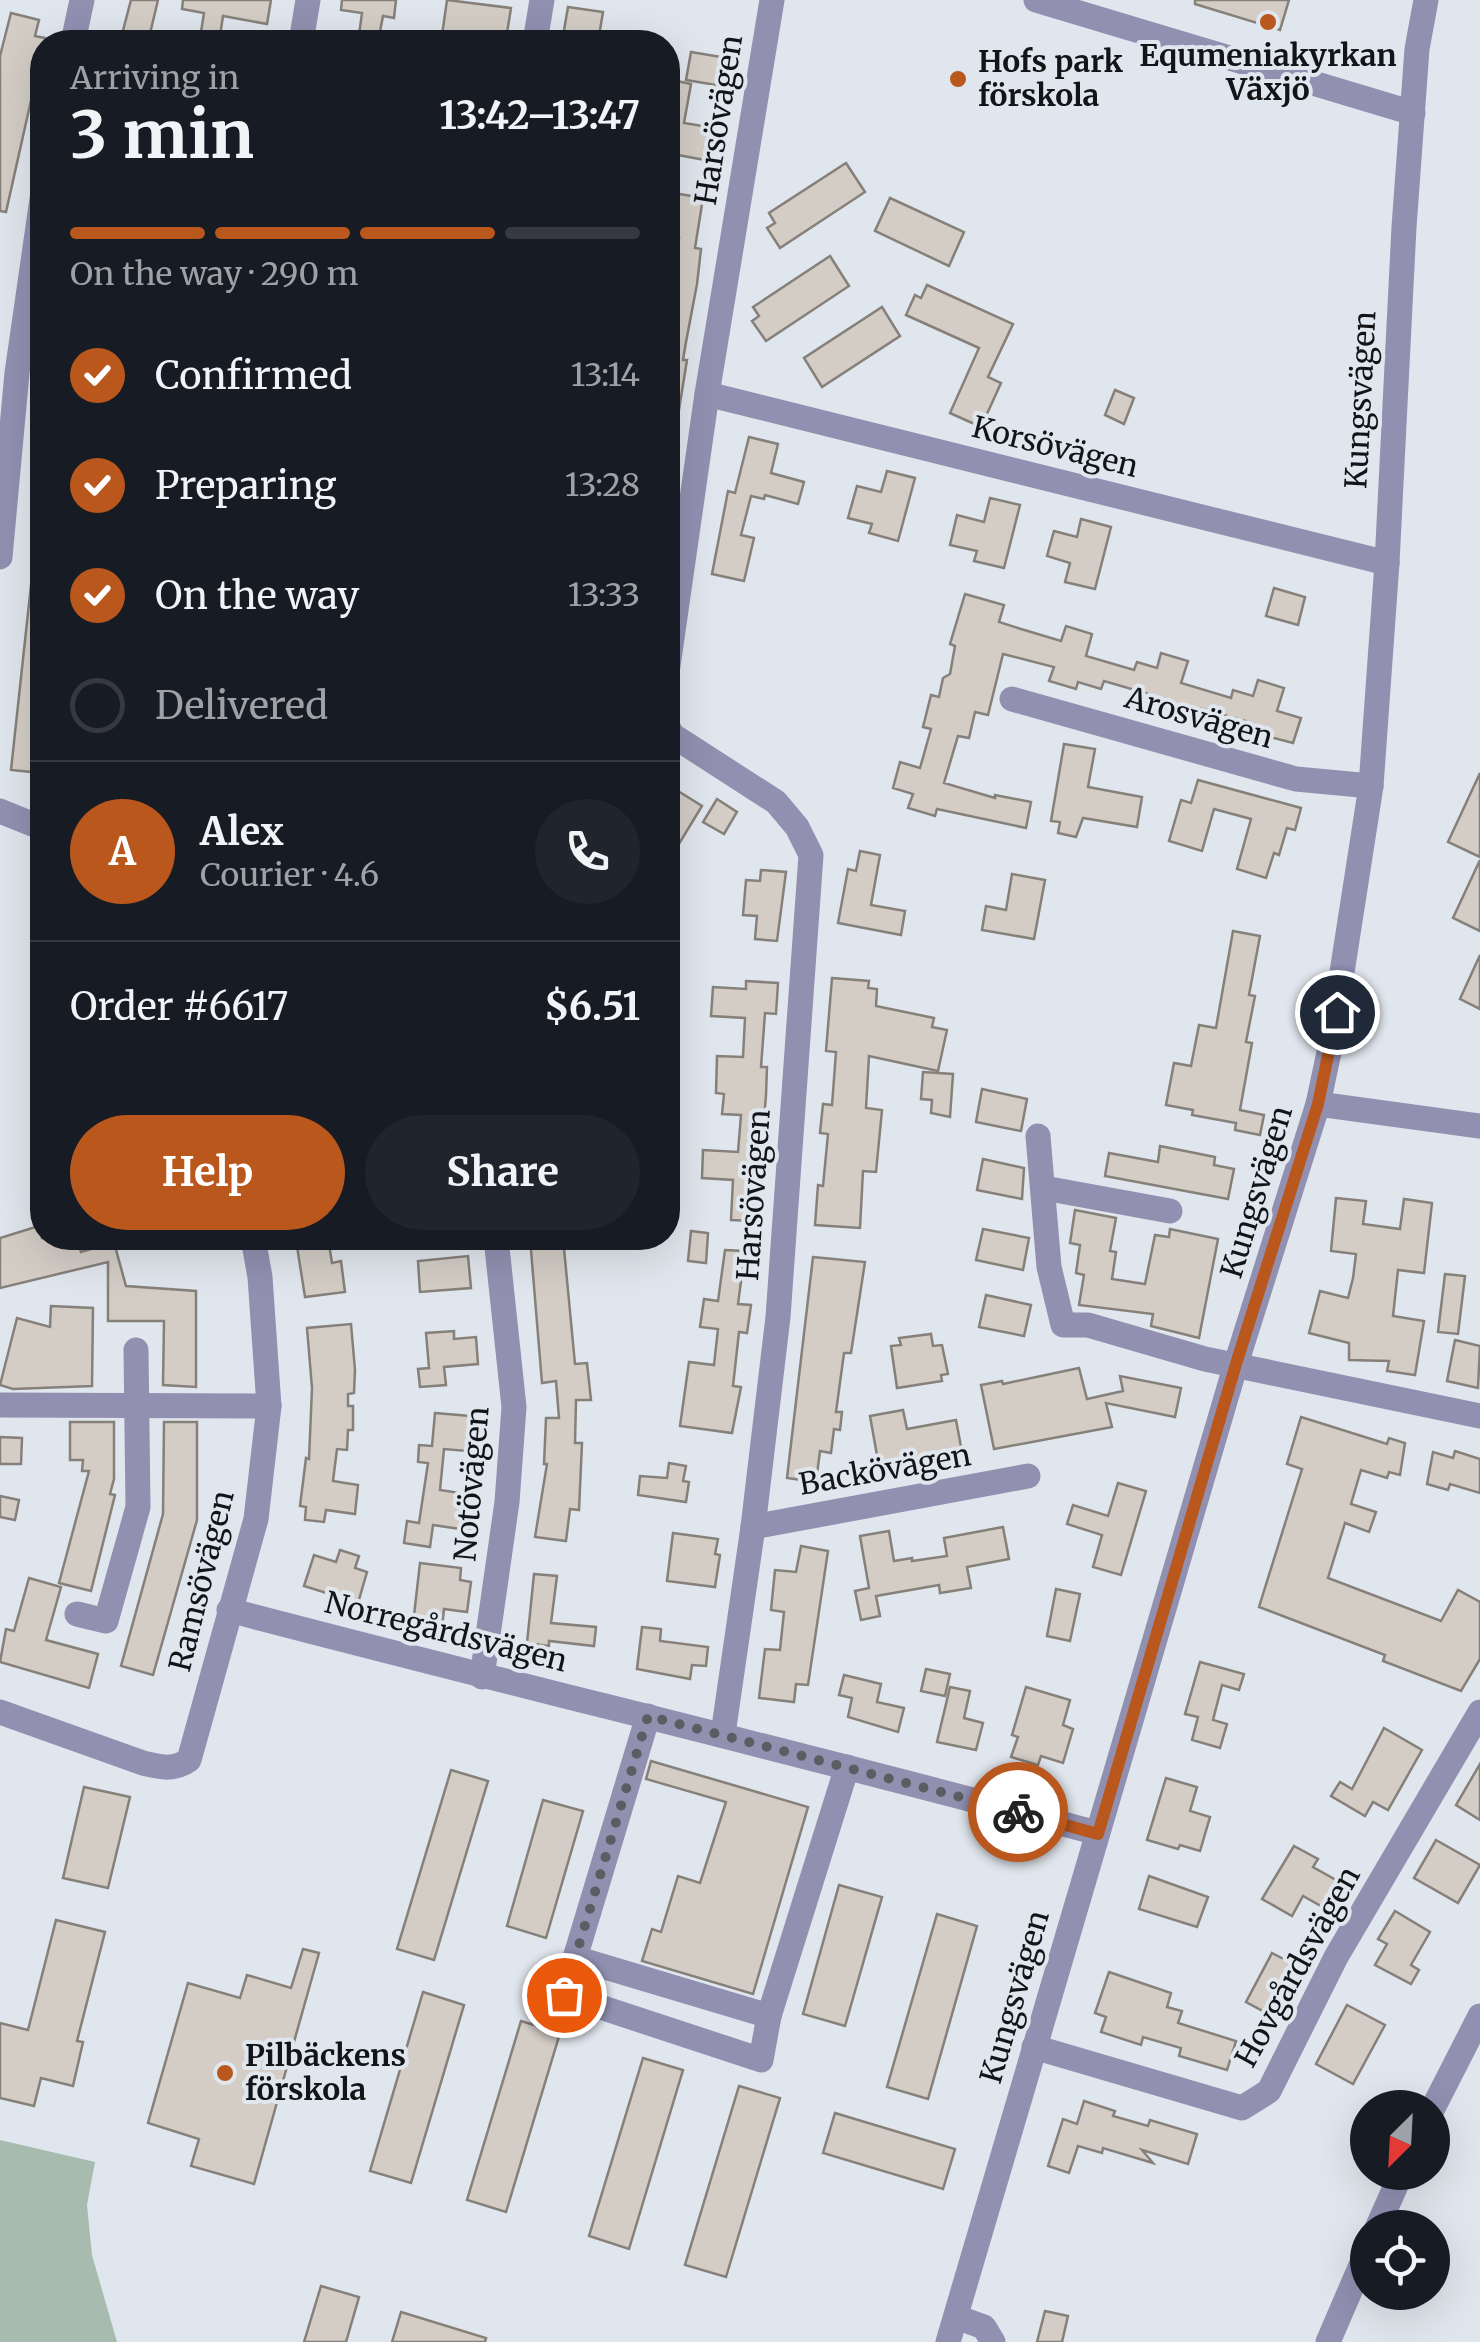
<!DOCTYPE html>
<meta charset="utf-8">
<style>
body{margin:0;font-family:Merriweather,serif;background:#20242c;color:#f1f3f6;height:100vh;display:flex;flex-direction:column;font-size:38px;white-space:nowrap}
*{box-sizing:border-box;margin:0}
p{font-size:32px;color:#9ea1a6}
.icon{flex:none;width:55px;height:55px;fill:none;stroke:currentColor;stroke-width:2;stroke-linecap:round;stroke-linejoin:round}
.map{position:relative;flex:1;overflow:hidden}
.sheet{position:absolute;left:30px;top:30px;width:650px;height:1220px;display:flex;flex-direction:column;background:#171b24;border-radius:40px;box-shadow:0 10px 40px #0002}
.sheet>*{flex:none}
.needle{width:65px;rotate:204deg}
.fabs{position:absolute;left:1350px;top:2090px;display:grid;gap:20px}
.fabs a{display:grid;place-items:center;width:100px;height:100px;border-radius:50%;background:#171b24;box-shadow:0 10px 40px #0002;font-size:50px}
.pin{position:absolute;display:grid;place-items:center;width:85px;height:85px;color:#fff;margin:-42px;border:5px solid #fff;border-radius:50%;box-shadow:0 2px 10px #0007}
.courier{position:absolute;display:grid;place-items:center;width:100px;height:100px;margin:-50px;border:8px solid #b9571d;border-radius:50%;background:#fff;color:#222;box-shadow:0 2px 12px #0007}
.summary em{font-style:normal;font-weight:700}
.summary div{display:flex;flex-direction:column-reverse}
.summary{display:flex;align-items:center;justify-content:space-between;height:170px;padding:0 40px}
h1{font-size:65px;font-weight:700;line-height:75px}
.bar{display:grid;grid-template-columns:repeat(4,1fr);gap:15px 10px;align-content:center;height:120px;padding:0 40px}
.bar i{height:12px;border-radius:8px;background:#363941}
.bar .active{background:#b9571d}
.bar p{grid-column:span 4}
.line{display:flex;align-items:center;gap:25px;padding:0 40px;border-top:2px solid #363941}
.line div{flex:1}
.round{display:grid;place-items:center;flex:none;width:105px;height:105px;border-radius:52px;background:#20242c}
ol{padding:0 40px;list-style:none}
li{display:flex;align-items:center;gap:30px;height:110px}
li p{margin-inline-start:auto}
li .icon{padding:10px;border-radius:50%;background:#b9571d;color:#fff;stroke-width:4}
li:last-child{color:#9ea1a6}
li i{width:55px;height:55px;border:5px solid #363941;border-radius:50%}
.button{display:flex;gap:20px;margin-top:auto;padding:20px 40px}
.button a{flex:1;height:115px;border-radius:60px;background:#b9571d;color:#fff;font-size:40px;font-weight:700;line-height:115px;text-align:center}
.button a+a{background:#20242c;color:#f1f3f6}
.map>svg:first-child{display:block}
.green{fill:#a7bcae}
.building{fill:#d3cdc6;stroke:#86807a;stroke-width:2.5}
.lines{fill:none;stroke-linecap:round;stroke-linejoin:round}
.minor{stroke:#9190b1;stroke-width:25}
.done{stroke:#5a5e62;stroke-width:10;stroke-dasharray:0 18}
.route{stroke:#b9571d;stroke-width:12}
.poi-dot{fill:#b9571d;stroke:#e0e6ed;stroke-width:4}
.labels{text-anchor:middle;stroke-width:8;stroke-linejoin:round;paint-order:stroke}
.poi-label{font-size:30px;font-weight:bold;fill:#121417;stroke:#e0e6ed;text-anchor:start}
.street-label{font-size:30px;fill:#121417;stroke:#e0e6ed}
</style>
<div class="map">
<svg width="1480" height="2342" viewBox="0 0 1480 2342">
<rect width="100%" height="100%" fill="#e0e6ed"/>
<!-- green -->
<polygon class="green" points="0,2140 95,2162 87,2205 92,2255 117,2342 0,2342"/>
<!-- building -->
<g class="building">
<polygon points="131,0 158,0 148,42 120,42"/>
<polygon points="183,0 271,0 267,24 223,16 220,36 201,32 204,13 182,9"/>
<polygon points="342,0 396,0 394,18 383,16 378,42 358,42 362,13 341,10"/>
<polygon points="447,0 511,8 506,39 470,33 468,42 441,42"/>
<polygon points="1195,0 1289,0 1280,30 1195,4"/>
<polygon points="568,7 603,12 598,42 562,42"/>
<polygon points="11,13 39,20 35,36 45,38 6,212 0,211 0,56"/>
<polygon points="691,52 733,59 728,87 686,80"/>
<polygon points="668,79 691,84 684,123 715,128 710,161 678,155 676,164 668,163"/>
<polygon points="846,163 865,192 780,248 767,228 775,223 769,213"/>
<polygon points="668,192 703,198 695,248 701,249 697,284 686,342 683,360 687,360 677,422 668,421 668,280 672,281 679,238 668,236"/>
<polygon points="890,198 964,232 949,266 875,231"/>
<polygon points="830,256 849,286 766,341 752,321 759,316 753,307"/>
<polygon points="927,285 1013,324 988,377 1001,383 981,427 950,413 979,348 906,315 915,295 921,298"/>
<polygon points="882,307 900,336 822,387 804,358"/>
<polygon points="1115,390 1134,398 1124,424 1105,415"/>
<polygon points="749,437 778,444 771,473 804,482 798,504 765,495 764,499 751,496 741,535 754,538 744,581 712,574 728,491 735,493"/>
<polygon points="887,471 915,478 898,541 869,533 872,524 848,518 857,486 881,492"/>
<polygon points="990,498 1020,505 1004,568 974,561 977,551 950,545 957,515 984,522"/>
<polygon points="1081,519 1111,527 1095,589 1065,582 1070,563 1047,556 1054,531 1077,537"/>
<polygon points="31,585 42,586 42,773 11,770"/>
<polygon points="1274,588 1305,597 1298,625 1266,616"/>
<polygon points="965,594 1004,605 999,622 1021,629 1061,641 1066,626 1092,634 1086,656 1134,670 1137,662 1157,668 1161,653 1188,661 1181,683 1231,698 1233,690 1253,696 1258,680 1284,688 1277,711 1301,718 1293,743 1270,737 1268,744 1242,736 1246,721 1199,708 1197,716 1174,709 1171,716 1145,708 1149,694 1104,681 1101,689 1078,682 1076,689 1049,681 1054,667 1003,654 988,715 975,712 969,738 958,736 944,783 995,798 995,795 1031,802 1026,828 937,809 935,816 908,808 913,794 893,788 900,762 920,768 931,729 923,727 931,695 939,697 943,678 950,674 955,646 950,644"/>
<polygon points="1064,744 1095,749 1088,787 1142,797 1137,827 1083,818 1076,837 1058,833 1060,822 1051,821"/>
<polygon points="1480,773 1480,857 1448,842"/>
<polygon points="1198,780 1301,808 1295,830 1287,828 1279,855 1274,853 1266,878 1237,869 1251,819 1214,809 1202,851 1169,841 1181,800 1191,803"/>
<polygon points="678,791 702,806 668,862 668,808"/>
<polygon points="717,799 737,812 724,834 703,822"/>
<polygon points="860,851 880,855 871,905 905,911 901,935 838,923 848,869 856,871"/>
<polygon points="1480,860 1480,931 1453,918"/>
<polygon points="761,870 786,872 777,941 755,939 757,916 743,915 746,880 760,881"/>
<polygon points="1012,874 1045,880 1034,939 982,930 986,906 1006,910"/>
<polygon points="1233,931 1260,936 1249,995 1255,996 1246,1042 1252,1043 1240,1110 1264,1115 1260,1135 1235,1130 1236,1123 1192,1115 1193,1110 1166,1105 1174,1063 1191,1066 1199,1025 1216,1028"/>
<polygon points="1480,955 1480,1009 1460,999"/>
<polygon points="832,978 869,981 868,988 877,989 876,1006 934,1018 932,1027 947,1030 938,1071 869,1056 866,1108 882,1110 876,1172 863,1171 860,1228 815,1225 818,1185 823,1186 828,1134 820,1133 823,1104 832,1105 836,1052 826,1051"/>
<polygon points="746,981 778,983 776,1014 765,1013 761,1067 767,1067 766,1095 759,1181 753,1181 752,1221 731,1220 733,1180 702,1178 703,1150 738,1152 741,1115 722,1114 724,1094 716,1093 717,1056 743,1057 745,1018 711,1016 713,987 746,989"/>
<polygon points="923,1072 953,1074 950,1117 931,1113 932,1100 921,1099"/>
<polygon points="982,1089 1027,1099 1021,1131 976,1122"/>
<polygon points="1160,1146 1215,1157 1214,1165 1234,1169 1228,1199 1105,1176 1109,1153 1158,1162"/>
<polygon points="983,1159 1024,1168 1022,1199 977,1190"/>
<polygon points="1336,1198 1366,1201 1363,1224 1400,1229 1404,1199 1432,1203 1424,1273 1398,1270 1393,1316 1424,1321 1415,1375 1387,1371 1389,1361 1349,1360 1349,1343 1309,1333 1320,1291 1348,1298 1353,1278 1356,1254 1331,1251"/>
<polygon points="1075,1210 1116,1218 1110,1251 1116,1252 1112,1279 1145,1284 1155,1235 1169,1237 1170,1229 1218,1239 1199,1338 1151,1326 1153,1314 1079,1305 1084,1275 1076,1273 1080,1245 1070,1243"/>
<polygon points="42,1225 42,1238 77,1238 81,1252 108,1244 108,1240 113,1239 126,1286 196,1291 196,1387 163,1385 164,1321 108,1321 108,1262 0,1288 0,1238"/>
<polygon points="983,1229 1029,1238 1023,1270 976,1260"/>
<polygon points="691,1231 708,1233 706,1263 688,1261"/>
<polygon points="328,1238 332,1263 341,1261 345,1292 305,1297 296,1240"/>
<polygon points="530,1238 563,1238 575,1364 587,1363 591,1400 576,1400 575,1443 582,1443 579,1510 570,1509 566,1541 535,1537 547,1464 544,1464 546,1418 559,1418 556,1381 542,1383"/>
<polygon points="725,1250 745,1251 738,1304 751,1305 747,1333 739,1332 733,1386 741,1387 732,1433 680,1426 689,1362 714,1365 718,1329 700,1327 704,1299 718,1301"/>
<polygon points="468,1256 471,1288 420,1292 418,1261"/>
<polygon points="813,1257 865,1262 851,1353 844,1353 836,1412 842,1412 840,1430 834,1429 831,1453 820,1451 816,1482 787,1478"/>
<polygon points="1445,1274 1465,1276 1458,1334 1438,1332"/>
<polygon points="986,1295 1031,1305 1024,1336 979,1327"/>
<polygon points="51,1306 93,1308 92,1386 13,1389 0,1385 17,1318 50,1327"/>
<polygon points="351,1324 355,1370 354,1393 348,1394 348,1406 353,1406 353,1430 348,1430 347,1450 337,1449 333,1481 358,1485 355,1514 326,1510 324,1522 305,1520 306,1507 300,1506 306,1458 309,1459 312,1388 307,1328"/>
<polygon points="454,1331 454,1339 476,1337 478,1364 444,1367 446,1385 420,1387 418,1369 429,1368 426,1333"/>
<polygon points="931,1334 933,1346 942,1345 948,1374 941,1375 942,1381 897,1388 891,1346 901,1345 899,1338"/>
<polygon points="1455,1340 1480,1346 1478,1388 1447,1381"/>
<polygon points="1079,1368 1087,1399 1123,1391 1120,1376 1181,1388 1175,1417 1106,1403 1112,1427 994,1449 981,1385 1002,1381 1003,1384"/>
<polygon points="903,1410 907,1429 956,1420 962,1452 912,1461 913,1467 880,1472 870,1416"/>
<polygon points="435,1413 482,1417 479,1452 444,1449 440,1490 479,1496 474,1531 433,1525 430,1547 404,1543 407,1521 419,1523 428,1463 418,1462 419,1445 432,1446"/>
<polygon points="1301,1417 1387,1444 1389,1438 1405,1443 1400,1475 1389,1472 1387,1478 1361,1470 1351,1504 1376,1512 1369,1532 1345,1523 1328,1578 1441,1621 1458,1590 1480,1602 1480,1659 1461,1691 1383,1661 1385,1655 1259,1607 1302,1469 1287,1464"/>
<polygon points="70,1422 114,1422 114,1479 110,1494 115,1495 91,1591 59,1583 89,1471 82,1471 83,1460 70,1460"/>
<polygon points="164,1422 197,1422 197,1520 153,1675 121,1666 163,1514"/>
<polygon points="0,1437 22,1438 21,1464 0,1464"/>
<polygon points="1455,1451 1480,1459 1480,1493 1450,1484 1448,1490 1427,1484 1433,1452 1453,1458"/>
<polygon points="669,1463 686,1466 683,1481 689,1482 686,1502 638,1495 640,1476 667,1478"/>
<polygon points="1118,1483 1146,1491 1121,1575 1093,1567 1102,1535 1067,1524 1073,1505 1108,1516"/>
<polygon points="0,1496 19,1500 15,1520 0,1517"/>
<polygon points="1003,1527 1009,1559 967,1567 971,1588 940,1593 939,1585 876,1596 880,1616 861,1620 855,1591 869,1588 860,1536 889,1531 894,1561 912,1558 912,1561 947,1556 944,1538"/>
<polygon points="673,1533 718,1539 715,1554 720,1555 715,1587 667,1581"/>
<polygon points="801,1546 828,1551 808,1685 796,1684 794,1702 759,1698 765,1649 780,1650 784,1612 771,1610 775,1570 796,1572"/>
<polygon points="340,1550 359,1556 355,1568 367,1572 358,1603 304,1586 314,1555 336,1562"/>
<polygon points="420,1563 461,1568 460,1580 471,1582 467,1612 444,1609 442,1628 413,1624"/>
<polygon points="534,1574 557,1576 551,1623 596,1627 594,1646 549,1641 549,1646 527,1643"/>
<polygon points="29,1578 61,1587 46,1640 98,1654 89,1688 0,1662 6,1629 14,1631"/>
<polygon points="1056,1589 1080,1594 1070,1641 1047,1636"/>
<polygon points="642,1627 661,1629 660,1641 708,1647 706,1666 692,1665 690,1679 637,1669"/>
<polygon points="1200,1662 1244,1674 1239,1690 1222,1685 1213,1720 1227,1724 1220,1748 1192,1740 1198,1717 1185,1714"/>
<polygon points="926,1669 950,1674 945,1696 921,1691"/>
<polygon points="844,1675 881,1684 877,1702 904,1708 898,1732 848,1717 852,1698 839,1695"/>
<polygon points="950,1687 970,1691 964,1718 983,1723 976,1750 937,1742"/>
<polygon points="1026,1687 1070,1700 1063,1725 1073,1729 1063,1763 1041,1756 1038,1765 1011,1757 1018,1737 1012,1735"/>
<polygon points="1384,1728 1422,1750 1388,1810 1373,1802 1365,1816 1331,1796 1340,1782 1352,1789"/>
<polygon points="651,1761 808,1807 753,1994 642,1961 652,1929 661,1932 678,1876 700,1883 726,1802 646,1779"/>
<polygon points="1480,1764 1480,1820 1456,1805"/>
<polygon points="451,1770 488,1781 434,1960 397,1949"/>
<polygon points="1166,1778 1197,1787 1190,1811 1210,1817 1200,1851 1180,1845 1178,1849 1147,1840"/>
<polygon points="84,1787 130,1797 108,1888 63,1878"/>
<polygon points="543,1800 583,1811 546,1938 507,1926"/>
<polygon points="1436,1840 1480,1865 1458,1903 1414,1878"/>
<polygon points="1294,1846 1318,1859 1313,1867 1343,1884 1328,1910 1303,1896 1292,1916 1262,1899"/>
<polygon points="1149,1876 1208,1897 1197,1927 1139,1909"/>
<polygon points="839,1885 882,1897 845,2026 803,2014"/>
<polygon points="1395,1911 1430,1932 1411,1965 1419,1970 1411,1984 1375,1965 1387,1944 1378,1939"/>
<polygon points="937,1914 977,1926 928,2099 887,2087"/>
<polygon points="56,1920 105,1932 77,2041 83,2042 73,2086 41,2078 34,2106 0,2098 0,2023 28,2030"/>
<polygon points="303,1949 319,1953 254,2184 191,2166 199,2139 148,2123 188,1983 240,1998 247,1975 291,1988"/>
<polygon points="1272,1953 1299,1967 1272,2016 1246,2002"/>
<polygon points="1109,1972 1171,1993 1167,2007 1182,2011 1178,2023 1236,2041 1227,2070 1179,2056 1181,2048 1143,2037 1141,2045 1101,2032 1106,2017 1095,2013"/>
<polygon points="423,1992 464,2005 411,2183 370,2171"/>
<polygon points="1347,2005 1385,2025 1353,2084 1316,2064"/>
<polygon points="521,2021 560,2033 506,2212 467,2200"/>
<polygon points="643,2058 683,2070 629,2249 589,2236"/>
<polygon points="739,2086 780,2098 726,2277 685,2265"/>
<polygon points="1084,2101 1115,2111 1113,2116 1148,2126 1150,2120 1197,2134 1188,2164 1142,2150 1153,2163 1103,2148 1102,2153 1078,2146 1069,2173 1048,2166 1063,2119 1077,2124"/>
<polygon points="835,2113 955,2149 943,2189 823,2153"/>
<polygon points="321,2286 359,2297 346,2342 304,2342"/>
<polygon points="1045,2311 1068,2316 1062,2342 1037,2342"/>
<polygon points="401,2312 486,2338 485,2342 392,2342"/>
</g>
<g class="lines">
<!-- minor -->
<g class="minor">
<polyline points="1036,0 1413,113"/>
<polyline points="73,42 82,0"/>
<polyline points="301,42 308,0"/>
<polyline points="535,42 542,0"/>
<polyline points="707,394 1387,563"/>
<polyline points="0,557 17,373 42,199"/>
<polyline points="668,666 707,394 772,0"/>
<polyline points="1012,699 1296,779 1371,786"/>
<polyline points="668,727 672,735 776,802 797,827 811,855 778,1317 753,1527 723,1734"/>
<polyline points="0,811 42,828"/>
<polyline points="1318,1104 1480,1126"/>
<polyline points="1038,1136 1049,1267 1063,1325 1088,1325 1205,1359 1480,1416"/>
<polyline points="1044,1188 1170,1211"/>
<polyline points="0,1405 269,1406"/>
<polyline points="753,1527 1028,1476"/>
<path d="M229 1610C518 1686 809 1755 1097 1833"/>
<polyline points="77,1614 106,1621 138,1507 136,1350"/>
<polyline points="482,1677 507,1502 514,1407 496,1238"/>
<path d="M0 1712 143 1763C161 1767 173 1771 189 1760L256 1519 269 1406 260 1277 253 1238"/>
<polyline points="648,1716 575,1958 769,2016 847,1767"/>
<polyline points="575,1958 564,1995 761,2060 769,2016"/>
<polyline points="1034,2047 1242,2108 1269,2091 1336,1957 1480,1712"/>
<polyline points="1432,2110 1480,2016"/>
<polyline points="1377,2228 1402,2172"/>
<polyline points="956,2317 984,2327 993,2342"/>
<polyline points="948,2342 1236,1364 1318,1104 1331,1043 1371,786 1387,563 1404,227 1417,49 1426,0"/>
<polyline points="1328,2342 1368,2249"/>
</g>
</g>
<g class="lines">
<!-- done -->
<polyline class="done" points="564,1995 648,1716 1018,1812"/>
<!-- route -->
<polyline class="route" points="1018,1812 1098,1834 1236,1364 1318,1104 1337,1012"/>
</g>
<!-- markers -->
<g class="poi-dot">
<circle cx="1268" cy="22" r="10"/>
<circle cx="958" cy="79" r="10"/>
<circle cx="225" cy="2073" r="10"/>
</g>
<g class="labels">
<!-- poi labels -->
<g class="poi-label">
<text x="1268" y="66" text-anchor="middle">Equmeniakyrkan<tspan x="1268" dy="34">Växjö</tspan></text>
<text x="978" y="72">Hofs park<tspan x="978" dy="34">förskola</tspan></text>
<text x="245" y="2066">Pilbäckens<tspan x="245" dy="34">förskola</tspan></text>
</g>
<!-- street labels -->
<g class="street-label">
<text transform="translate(719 120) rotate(-81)" y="10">Harsövägen</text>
<text transform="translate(1361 400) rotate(-87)" y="10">Kungsvägen</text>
<text transform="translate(1055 447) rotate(14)" y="10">Korsövägen</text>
<text transform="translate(1199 718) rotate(16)" y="10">Arosvägen</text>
<text transform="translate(1257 1192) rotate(-73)" y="10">Kungsvägen</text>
<text transform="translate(754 1195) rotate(-86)" y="10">Harsövägen</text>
<text transform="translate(885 1470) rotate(-10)" y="10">Backövägen</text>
<text transform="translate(472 1484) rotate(-85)" y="10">Notövägen</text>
<text transform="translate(202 1581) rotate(-76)" y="10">Ramsövägen</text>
<text transform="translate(446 1632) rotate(14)" y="10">Norregårdsvägen</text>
<text transform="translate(1298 1967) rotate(-61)" y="10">Hovgårdsvägen</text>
<text transform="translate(1015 1997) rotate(-74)" y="10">Kungsvägen</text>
</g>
</g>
</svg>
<div class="fabs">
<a><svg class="needle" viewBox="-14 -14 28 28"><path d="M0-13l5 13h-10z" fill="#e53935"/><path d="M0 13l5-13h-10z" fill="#9ea1a6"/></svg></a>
<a><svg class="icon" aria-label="locate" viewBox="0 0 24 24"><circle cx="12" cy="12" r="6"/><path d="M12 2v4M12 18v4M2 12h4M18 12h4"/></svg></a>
</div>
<div class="pin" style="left:564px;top:1995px;background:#ea580c"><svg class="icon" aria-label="bag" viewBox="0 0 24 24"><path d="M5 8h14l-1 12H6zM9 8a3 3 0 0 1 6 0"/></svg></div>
<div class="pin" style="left:1337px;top:1012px;background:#1f2937"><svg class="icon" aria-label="home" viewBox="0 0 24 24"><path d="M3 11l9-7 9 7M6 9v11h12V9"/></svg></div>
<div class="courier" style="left:1018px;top:1812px"><svg class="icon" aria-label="bike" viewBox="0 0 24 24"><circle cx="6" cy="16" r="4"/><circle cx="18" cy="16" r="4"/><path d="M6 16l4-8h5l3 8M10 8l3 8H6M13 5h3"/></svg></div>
<section class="sheet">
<div class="summary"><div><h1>3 min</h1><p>Arriving in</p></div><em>13:42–13:47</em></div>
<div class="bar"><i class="active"></i><i class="active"></i><i class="active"></i><i></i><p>On the way · 290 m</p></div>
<ol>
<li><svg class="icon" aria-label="check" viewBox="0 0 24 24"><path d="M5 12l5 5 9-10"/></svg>Confirmed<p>13:14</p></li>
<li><svg class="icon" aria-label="check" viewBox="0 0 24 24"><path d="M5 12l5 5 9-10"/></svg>Preparing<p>13:28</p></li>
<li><svg class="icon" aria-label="check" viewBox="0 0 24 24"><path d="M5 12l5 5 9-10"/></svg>On the way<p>13:33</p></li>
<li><i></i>Delivered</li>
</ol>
<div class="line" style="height:180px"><b class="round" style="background:#b9571d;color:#fff">A</b><div><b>Alex</b><p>Courier · 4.6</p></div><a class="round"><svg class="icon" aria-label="phone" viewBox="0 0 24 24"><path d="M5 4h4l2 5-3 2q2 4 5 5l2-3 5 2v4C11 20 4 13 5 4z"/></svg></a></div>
<div class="line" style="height:130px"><div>Order #6617</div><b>$6.51</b></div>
<div class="button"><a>Help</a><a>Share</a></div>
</section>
</div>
